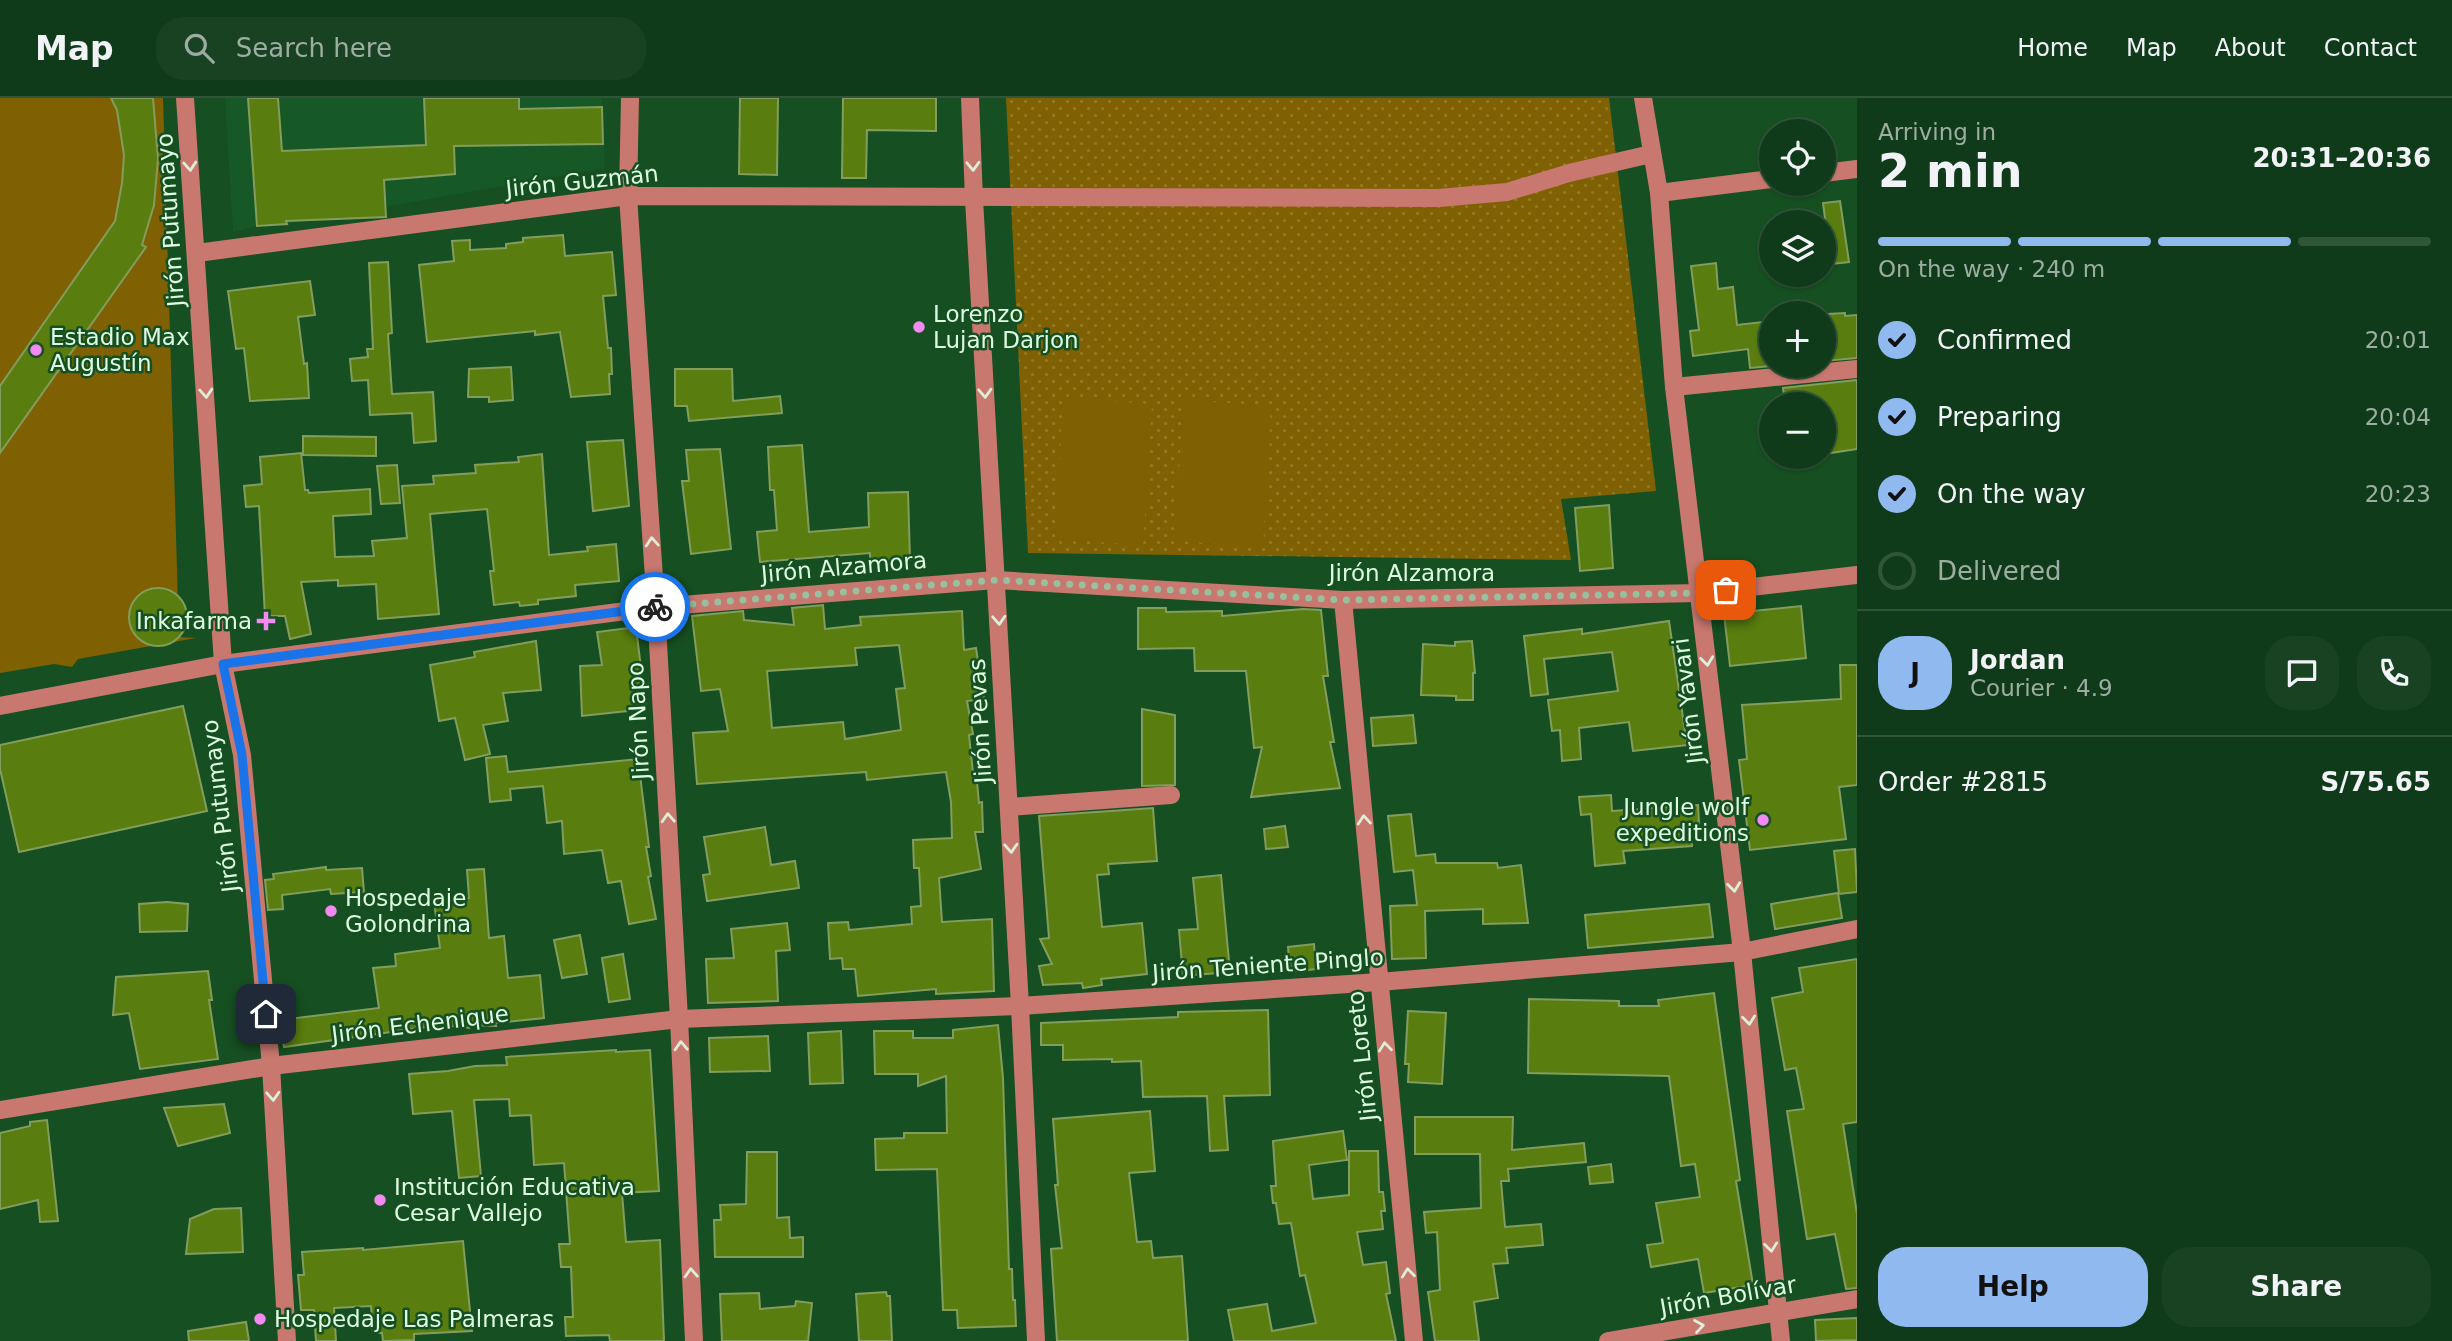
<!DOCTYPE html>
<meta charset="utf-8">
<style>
body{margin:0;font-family:"DejaVu Sans",sans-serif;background:#194223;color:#f1f3f6;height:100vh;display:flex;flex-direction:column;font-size:26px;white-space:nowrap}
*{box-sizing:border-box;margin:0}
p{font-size:23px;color:#9cada2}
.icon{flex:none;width:38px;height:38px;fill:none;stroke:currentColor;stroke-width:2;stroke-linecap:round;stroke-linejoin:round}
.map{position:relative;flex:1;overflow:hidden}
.drawer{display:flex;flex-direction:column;background:#103b1a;width:595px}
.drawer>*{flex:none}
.tools{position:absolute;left:1759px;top:21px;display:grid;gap:14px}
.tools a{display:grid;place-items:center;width:77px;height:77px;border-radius:50%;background:#103b1a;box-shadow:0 2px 5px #0004,0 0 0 2px #305539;font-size:35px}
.pin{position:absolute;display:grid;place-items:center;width:60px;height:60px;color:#fff;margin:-30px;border-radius:14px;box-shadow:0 4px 10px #0006}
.courier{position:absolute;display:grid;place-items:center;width:70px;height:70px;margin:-35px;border:5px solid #1a73e8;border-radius:50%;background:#fff;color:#222;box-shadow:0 2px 9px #0007}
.headline em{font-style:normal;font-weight:700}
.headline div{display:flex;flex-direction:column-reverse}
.headline{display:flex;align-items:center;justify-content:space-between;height:119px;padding:0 21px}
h1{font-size:46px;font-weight:700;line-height:52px}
.bar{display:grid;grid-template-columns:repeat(4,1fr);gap:10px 7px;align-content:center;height:84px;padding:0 21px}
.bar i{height:9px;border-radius:5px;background:#305539}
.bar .current{background:#90b9f0}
.bar p{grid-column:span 4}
.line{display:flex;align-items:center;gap:18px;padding:0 21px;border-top:2px solid #305539}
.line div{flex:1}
.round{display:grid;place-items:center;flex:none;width:74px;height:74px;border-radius:28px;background:#194223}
ol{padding:0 21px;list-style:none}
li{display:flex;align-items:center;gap:21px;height:77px}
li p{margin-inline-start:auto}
li .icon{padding:7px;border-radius:50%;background:#90b9f0;color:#111;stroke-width:4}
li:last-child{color:#9cada2}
li i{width:38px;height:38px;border:4px solid #305539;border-radius:50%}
.cta{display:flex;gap:14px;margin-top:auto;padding:14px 21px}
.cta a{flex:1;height:80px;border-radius:28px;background:#90b9f0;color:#111;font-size:28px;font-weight:700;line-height:80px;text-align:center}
.cta a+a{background:#194223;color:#f1f3f6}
header{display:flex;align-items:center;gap:42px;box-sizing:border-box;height:98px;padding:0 35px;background:#103b1a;border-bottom:2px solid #305539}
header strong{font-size:33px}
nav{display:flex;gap:38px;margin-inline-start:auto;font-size:24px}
.search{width:490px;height:63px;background:#194223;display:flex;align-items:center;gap:18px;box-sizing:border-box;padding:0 24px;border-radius:28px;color:#9cada2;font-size:26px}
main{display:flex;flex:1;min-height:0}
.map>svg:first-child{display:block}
.built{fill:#175926}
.park{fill:url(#park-dots)}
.pitch{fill:#7f6103}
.building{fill:#597d0e;stroke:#829d5d;stroke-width:2;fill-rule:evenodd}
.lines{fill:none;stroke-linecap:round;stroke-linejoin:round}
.minor{stroke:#c9786f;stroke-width:18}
.oneway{stroke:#dcefd6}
.done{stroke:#98bf9e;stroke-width:7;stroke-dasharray:0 12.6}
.route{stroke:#1a73e8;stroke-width:9}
.poi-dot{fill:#f38af2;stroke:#164f22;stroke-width:2.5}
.labels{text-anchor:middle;stroke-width:5;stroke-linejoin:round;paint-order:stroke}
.street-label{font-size:23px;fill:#defce1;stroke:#164f22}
.poi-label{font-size:23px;fill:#defce1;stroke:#164f22;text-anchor:start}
</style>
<header>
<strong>Map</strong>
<div class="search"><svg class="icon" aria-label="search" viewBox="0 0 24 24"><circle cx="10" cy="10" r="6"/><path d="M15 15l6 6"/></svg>Search here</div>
<nav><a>Home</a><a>Map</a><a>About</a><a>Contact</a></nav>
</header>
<main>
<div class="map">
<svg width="1857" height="1243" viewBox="0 0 1857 1243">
<defs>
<pattern id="park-dots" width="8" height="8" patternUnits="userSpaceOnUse" patternTransform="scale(1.75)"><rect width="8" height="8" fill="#7f6103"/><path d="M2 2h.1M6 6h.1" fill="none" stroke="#917927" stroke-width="1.8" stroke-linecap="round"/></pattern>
</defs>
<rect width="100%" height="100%" fill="#164f22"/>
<!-- built -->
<polygon class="built" points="225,0 602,0 605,70 287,126 257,128 233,134"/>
<!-- park -->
<polygon class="park" points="1006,0 1609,0 1656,393 1561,401 1571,462 1028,455"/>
<!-- pitch -->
<g class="pitch">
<polygon points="0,0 163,0 179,539 196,540 78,561 72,569 54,566 0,575"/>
<polygon points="1063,300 1152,306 1143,447 1055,441"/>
<polygon points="1183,302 1271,308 1263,449 1175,443"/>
</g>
<!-- building -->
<g class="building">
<polygon points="111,0 153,0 158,61 154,107 142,147 146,149 0,355 0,288 115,123 122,85 124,57 117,12"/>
<polygon points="248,0 278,0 282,53 426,47 424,0 519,0 519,11 602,9 603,46 454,48 455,76 384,82 386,119 286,123 287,126 257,128"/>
<polygon points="740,0 778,0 777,77 739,76"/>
<polygon points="843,0 936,0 936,33 867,32 866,80 842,80"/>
<polygon points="1840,103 1849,164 1831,166 1823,105"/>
<polygon points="563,137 565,158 612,154 616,197 603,198 608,250 611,250 612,276 609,276 610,296 571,299 560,234 535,237 535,233 427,244 419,167 454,163 452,143 470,142 470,152 506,150 506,146 523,144 523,140"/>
<polygon points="388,164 392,235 388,236 392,296 433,294 436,343 414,345 412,315 370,317 368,282 352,283 350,261 368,259 367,251 373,251 369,165"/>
<polygon points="1716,165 1718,191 1733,189 1737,227 1771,223 1771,268 1750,270 1748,251 1693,258 1690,233 1699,232 1691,168"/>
<polygon points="310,183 315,217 298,219 304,266 307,265 309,300 250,303 244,250 236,251 228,193"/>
<polygon points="1845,215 1845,218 1857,217 1857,260 1824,263 1824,250 1831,249 1828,216"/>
<polygon points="511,269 513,302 489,304 489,299 468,299 469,271"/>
<polygon points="675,271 732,271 733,303 780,298 782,315 689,323 687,308 675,308"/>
<polygon points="1857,282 1857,351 1824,356 1824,306 1785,306 1783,290"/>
<polygon points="303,338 376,339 376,358 303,357"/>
<polygon points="623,342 629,408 593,413 587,344"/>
<polygon points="802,347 809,434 869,429 868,395 908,394 910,462 870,463 870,455 760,464 757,434 777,432 774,392 770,392 768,349"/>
<polygon points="720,351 731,451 691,456 682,383 689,383 686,352"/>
<polygon points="301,355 305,392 308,392 309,395 370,391 371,416 333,418 335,459 374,458 372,443 407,440 402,388 434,386 433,378 476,375 475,367 519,364 518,359 542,356 549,457 588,453 587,449 616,446 619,483 575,487 576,498 538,502 538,506 520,508 519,504 494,507 490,473 494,473 487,411 430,416 439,516 378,521 376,486 338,488 338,482 301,484 311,536 290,541 285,518 265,518 259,408 246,409 244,388 262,386 260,359"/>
<polygon points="397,367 400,405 381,406 377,368"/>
<polygon points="1609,407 1613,470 1580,473 1575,410"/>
<circle cx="158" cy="519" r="29"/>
<path d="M823 507 825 531 861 527 860 519 962 513 964 552 976 550 984 601 967 603 973 636 969 637 974 684H977L979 705 982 704 983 734H975L981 771 939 780 942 824 992 821 994 893 936 896V891L858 898 855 871H843L842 860 830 861 828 825 848 824 849 832 912 826 911 809 921 808 919 770H914L913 742 952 740 951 704 946 674 867 682 866 674 697 686 693 635 728 633 720 591 701 593 692 518 743 513 744 522 794 527 792 510ZM899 547 905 590 896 591 901 632 845 641 843 624 772 630 767 573 857 567 855 550Z"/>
<polygon points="1801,508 1806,560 1730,568 1724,516"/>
<polygon points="1138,510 1166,510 1166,514 1222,513 1222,518 1303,511 1321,512 1328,578 1323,578 1334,644 1330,644 1340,690 1251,699 1262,649 1254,650 1246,573 1195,573 1194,550 1138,551"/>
<polygon points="1669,523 1687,647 1633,653 1629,624 1579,630 1581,661 1562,663 1560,632 1552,633 1548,602 1618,593 1612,554 1544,561 1548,596 1531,598 1524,538 1582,531 1582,536"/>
<polygon points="636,529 646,611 582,618 580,568 602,567 597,534"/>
<polygon points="536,543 541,592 503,595 508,623 483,627 490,656 465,662 455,620 439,623 430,567 475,559 474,554"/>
<polygon points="1472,543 1475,575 1473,575 1473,602 1456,602 1456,598 1421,597 1423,546 1455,548 1455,544"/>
<polygon points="1840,567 1857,567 1857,687 1839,689 1846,741 1750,752 1739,662 1747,661 1742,607 1841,601"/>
<polygon points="183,608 207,713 19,754 0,671 0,647"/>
<polygon points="1142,611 1175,617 1175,687 1142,688"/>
<polygon points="1413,617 1416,645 1373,648 1371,620"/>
<polygon points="506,658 508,674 638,661 649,749 646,749 651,778 648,779 656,821 629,826 621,783 608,785 602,752 564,756 562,723 547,725 543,688 510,691 511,702 490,704 486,660"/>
<polygon points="1611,697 1612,713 1698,707 1699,726 1690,726 1692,748 1623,753 1625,765 1595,768 1591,716 1581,717 1579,699"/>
<polygon points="1153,710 1157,763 1108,766 1109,776 1097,777 1102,829 1142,825 1147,876 1101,881 1102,887 1083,890 1082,885 1043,887 1039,868 1052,866 1040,841 1049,840 1039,718"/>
<polygon points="1411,716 1416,758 1435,756 1436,765 1497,765 1498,770 1521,767 1528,825 1483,826 1483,811 1425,813 1426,860 1392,861 1390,808 1417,807 1413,772 1394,774 1388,718"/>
<polygon points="1285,728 1288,749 1266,751 1264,731"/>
<polygon points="765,729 771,767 795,763 799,790 707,803 703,777 710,776 704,739"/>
<polygon points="1855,751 1857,794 1839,796 1834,753"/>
<polygon points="326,769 326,772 362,770 364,794 331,796 330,791 282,797 283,811 268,812 265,782 274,781 273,776"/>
<polygon points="484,771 489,840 504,838 508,880 540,877 544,920 495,925 496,928 469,927 469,930 441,927 284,949 280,922 379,910 373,870 396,868 395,856 440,850 434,803 469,800 467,772"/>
<polygon points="1221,777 1230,874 1183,878 1179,832 1198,831 1193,780"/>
<polygon points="1838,795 1842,820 1775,831 1771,806"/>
<polygon points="167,804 188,806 187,833 140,834 139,806"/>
<polygon points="1709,806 1713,839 1588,850 1585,817"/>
<polygon points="787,825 790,852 776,853 778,903 708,905 706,861 734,860 731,831"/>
<polygon points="580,837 587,876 562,880 554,842"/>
<polygon points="1314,846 1316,871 1290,874 1288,849"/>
<polygon points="623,856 630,901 609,904 602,860"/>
<polygon points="1857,861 1857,1024 1843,1026 1857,1116 1857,1190 1846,1191 1835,1136 1807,1141 1787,1013 1804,1011 1796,970 1785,972 1772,900 1803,894 1799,870"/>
<polygon points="208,873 212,902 209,902 218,961 140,971 129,915 113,917 116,879"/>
<polygon points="1714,895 1740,1082 1736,1083 1753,1187 1704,1195 1698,1161 1651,1169 1647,1147 1663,1145 1656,1105 1700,1099 1695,1066 1681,1068 1669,978 1528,975 1529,901 1619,903 1619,908 1659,908 1658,902"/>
<polygon points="1268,912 1270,997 1224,998 1228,1052 1210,1053 1207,998 1143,999 1141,963 1112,964 1112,961 1063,962 1063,947 1041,947 1041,925 1178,919 1178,914"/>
<polygon points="1408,913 1446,915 1442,986 1408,984 1409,966 1405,966"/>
<polygon points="998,927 1003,980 1009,1171 1012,1171 1013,1202 1015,1202 1016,1228 958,1230 957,1212 943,1212 937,1071 876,1072 875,1041 904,1040 904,1035 947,1035 946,978 918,988 918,976 875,976 874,933 913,933 913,940 953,940 953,932"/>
<polygon points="841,933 843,985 810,986 808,935"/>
<polygon points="768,938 770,973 710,974 709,940"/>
<polygon points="616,952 616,954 650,952 659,1093 622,1095 626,1144 660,1142 664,1243 610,1243 609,1237 566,1238 565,1219 573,1219 571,1169 561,1169 559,1146 570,1146 564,1065 534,1067 531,1017 510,1018 509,1001 474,1002 481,1078 459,1080 452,1013 413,1016 409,976 448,973 475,968 507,967 506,959"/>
<polygon points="224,1006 230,1035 178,1048 164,1010"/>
<polygon points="1150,1013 1155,1073 1129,1075 1137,1144 1151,1143 1153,1160 1182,1158 1188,1243 1057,1243 1051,1151 1062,1150 1055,1087 1058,1087 1053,1021"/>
<polygon points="1415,1019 1513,1019 1512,1052 1584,1045 1586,1064 1508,1071 1509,1083 1501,1083 1505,1129 1541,1126 1543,1147 1506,1150 1508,1165 1493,1166 1498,1200 1474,1204 1479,1243 1435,1243 1428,1194 1440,1192 1437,1134 1426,1135 1424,1114 1481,1110 1480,1056 1415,1056"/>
<polygon points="47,1022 58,1123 40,1124 38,1102 0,1111 0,1035 30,1028 30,1024"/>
<polygon points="1343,1033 1347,1062 1309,1067 1313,1101 1349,1097 1349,1053 1378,1053 1379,1094 1383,1094 1385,1113 1381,1113 1383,1131 1357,1134 1363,1167 1386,1164 1390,1195 1386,1196 1396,1243 1234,1243 1228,1212 1267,1206 1272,1233 1316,1225 1305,1177 1300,1178 1291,1125 1279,1126 1276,1105 1273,1105 1271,1088 1276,1088 1273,1043"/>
<polygon points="747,1054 777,1054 777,1120 789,1119 790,1140 803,1139 803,1159 715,1159 714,1122 721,1122 720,1107 746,1106"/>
<polygon points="1611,1066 1613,1084 1590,1086 1588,1069"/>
<polygon points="241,1110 243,1154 186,1156 190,1121 214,1111"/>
<polygon points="463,1143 472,1233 414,1236 414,1242 383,1243 382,1235 373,1235 371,1208 334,1210 336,1243 316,1243 314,1212 301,1212 298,1177 304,1177 302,1154 363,1150 363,1152"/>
<polygon points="886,1194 887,1198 890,1198 892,1243 859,1243 856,1196"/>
<polygon points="759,1195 760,1211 795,1208 796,1203 812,1205 808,1243 722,1243 720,1196"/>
<polygon points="1857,1220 1857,1242 1816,1243 1815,1222"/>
<polygon points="246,1224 249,1243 189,1243 188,1233"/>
</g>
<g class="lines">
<!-- minor -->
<g class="minor">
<polyline points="185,0 223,566 242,657 271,968 287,1243"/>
<polyline points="630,0 628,98 656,509 679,921 694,1243"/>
<polyline points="970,0 974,101 1020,908 1036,1243"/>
<polyline points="1643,0 1659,95 1674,289 1742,854 1781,1243"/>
<polyline points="1824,75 1857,71"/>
<polyline points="1659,95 1771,81"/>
<polyline points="197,155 628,98 1439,100 1507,94 1569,75 1651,56"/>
<polyline points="1674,289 1857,271"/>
<polyline points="1343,502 1414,1243"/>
<polyline points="0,608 223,566 656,509 996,482 1343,502 1699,495 1857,477"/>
<polyline points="1009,709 1171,697"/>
<polyline points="0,1012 271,968 679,921 1020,908 1379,884 1742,854 1857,831"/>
<polyline points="1608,1243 1857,1201"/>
</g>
</g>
<!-- one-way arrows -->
<defs><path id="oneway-chevron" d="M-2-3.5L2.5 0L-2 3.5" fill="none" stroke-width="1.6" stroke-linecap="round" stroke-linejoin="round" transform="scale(1.75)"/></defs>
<g class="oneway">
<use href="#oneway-chevron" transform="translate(190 68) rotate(86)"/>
<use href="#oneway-chevron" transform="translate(973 68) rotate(88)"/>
<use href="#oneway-chevron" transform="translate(206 295) rotate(86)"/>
<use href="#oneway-chevron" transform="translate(985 295) rotate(87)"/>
<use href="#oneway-chevron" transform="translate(652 444) rotate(-94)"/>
<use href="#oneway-chevron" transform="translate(999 522) rotate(87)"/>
<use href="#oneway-chevron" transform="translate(1707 563) rotate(83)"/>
<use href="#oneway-chevron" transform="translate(668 720) rotate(-93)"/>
<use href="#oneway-chevron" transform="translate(1364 722) rotate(-95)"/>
<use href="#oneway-chevron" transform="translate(1011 750) rotate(87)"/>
<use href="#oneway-chevron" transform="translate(1734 789) rotate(83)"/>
<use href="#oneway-chevron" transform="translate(1749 922) rotate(84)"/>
<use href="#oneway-chevron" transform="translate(681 948) rotate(-93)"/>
<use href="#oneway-chevron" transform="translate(1385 949) rotate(-96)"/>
<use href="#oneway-chevron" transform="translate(273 998) rotate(87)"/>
<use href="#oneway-chevron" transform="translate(1771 1149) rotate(84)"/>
<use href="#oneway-chevron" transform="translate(691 1175) rotate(-93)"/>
<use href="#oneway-chevron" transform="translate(1408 1175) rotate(-96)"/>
<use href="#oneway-chevron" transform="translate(1699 1228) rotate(-9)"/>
</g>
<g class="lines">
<!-- done -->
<polyline class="done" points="655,509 996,482 1343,502 1699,495 1726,492"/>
<!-- route -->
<polyline class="route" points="266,916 242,657 223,566 655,509"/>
</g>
<!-- markers -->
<g class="poi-dot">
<circle cx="919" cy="229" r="7"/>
<circle cx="36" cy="252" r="7"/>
<path d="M262.5 512.5h7v7h7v7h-7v7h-7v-7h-7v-7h7z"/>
<circle cx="1763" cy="722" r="7"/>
<circle cx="331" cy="813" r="7"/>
<circle cx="380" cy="1102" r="7"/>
<circle cx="260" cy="1221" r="7"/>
</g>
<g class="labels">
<!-- street labels -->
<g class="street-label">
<text transform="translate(582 83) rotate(-6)" y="8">Jirón Guzmán</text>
<text transform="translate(170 122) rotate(-94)" y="8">Jirón Putumayo</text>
<text transform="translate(844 469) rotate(-5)" y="8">Jirón Alzamora</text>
<text x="1412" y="483">Jirón Alzamora</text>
<text transform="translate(1688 603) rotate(-97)" y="8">Jirón Yavari</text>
<text transform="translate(638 623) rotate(-93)" y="8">Jirón Napo</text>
<text transform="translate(980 623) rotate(-93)" y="8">Jirón Pevas</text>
<text transform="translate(220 708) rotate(-97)" y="8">Jirón Putumayo</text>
<text transform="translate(1268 867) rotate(-4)" y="8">Jirón Teniente Pinglo</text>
<text transform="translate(420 926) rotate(-7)" y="8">Jirón Echenique</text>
<text transform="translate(1362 958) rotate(-96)" y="8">Jirón Loreto</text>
<text transform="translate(1728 1198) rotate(-10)" y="8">Jirón Bolívar</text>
</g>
<!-- poi labels -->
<g class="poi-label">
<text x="933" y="224">Lorenzo<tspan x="933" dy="26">Lujan Darjon</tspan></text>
<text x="50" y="247">Estadio Max<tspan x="50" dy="26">Augustín</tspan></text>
<text x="252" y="531" text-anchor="end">Inkafarma</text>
<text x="1749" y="717" text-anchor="end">Jungle wolf<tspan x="1749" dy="26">expeditions</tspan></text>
<text x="345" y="808">Hospedaje<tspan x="345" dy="26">Golondrina</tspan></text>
<text x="394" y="1097">Institución Educativa<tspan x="394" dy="26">Cesar Vallejo</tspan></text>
<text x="274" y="1229">Hospedaje Las Palmeras</text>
</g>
</g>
</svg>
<div class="tools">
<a><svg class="icon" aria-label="locate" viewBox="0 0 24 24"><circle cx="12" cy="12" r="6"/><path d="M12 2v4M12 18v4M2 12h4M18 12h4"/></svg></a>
<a><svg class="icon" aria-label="layers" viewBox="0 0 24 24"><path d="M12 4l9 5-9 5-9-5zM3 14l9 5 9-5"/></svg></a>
<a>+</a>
<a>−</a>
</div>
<div class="pin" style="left:1726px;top:492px;background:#ea580c"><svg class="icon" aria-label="bag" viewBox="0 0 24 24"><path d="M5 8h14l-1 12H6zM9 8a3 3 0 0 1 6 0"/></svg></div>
<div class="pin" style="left:266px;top:916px;background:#1f2937"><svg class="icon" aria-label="home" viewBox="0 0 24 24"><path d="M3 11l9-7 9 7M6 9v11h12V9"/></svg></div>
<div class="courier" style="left:655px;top:509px"><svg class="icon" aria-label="bike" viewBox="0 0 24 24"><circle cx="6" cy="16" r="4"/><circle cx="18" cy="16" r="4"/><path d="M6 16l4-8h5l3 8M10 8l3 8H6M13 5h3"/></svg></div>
</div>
<section class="drawer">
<div class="headline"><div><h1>2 min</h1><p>Arriving in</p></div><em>20:31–20:36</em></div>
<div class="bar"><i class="current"></i><i class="current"></i><i class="current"></i><i></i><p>On the way · 240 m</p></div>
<ol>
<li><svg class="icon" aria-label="check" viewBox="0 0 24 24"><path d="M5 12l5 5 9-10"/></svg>Confirmed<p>20:01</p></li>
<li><svg class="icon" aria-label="check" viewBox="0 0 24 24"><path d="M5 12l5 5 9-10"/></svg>Preparing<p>20:04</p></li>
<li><svg class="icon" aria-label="check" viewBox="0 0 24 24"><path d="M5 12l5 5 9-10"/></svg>On the way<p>20:23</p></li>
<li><i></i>Delivered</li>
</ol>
<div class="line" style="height:126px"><b class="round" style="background:#90b9f0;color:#111">J</b><div><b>Jordan</b><p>Courier · 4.9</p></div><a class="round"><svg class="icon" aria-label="chat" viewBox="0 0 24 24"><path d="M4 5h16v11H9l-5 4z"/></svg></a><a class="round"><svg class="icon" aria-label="phone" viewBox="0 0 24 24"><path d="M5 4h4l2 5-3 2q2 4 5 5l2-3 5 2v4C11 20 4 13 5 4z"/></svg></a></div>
<div class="line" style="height:91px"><div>Order #2815</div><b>S/75.65</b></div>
<div class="cta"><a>Help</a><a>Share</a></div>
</section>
</main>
